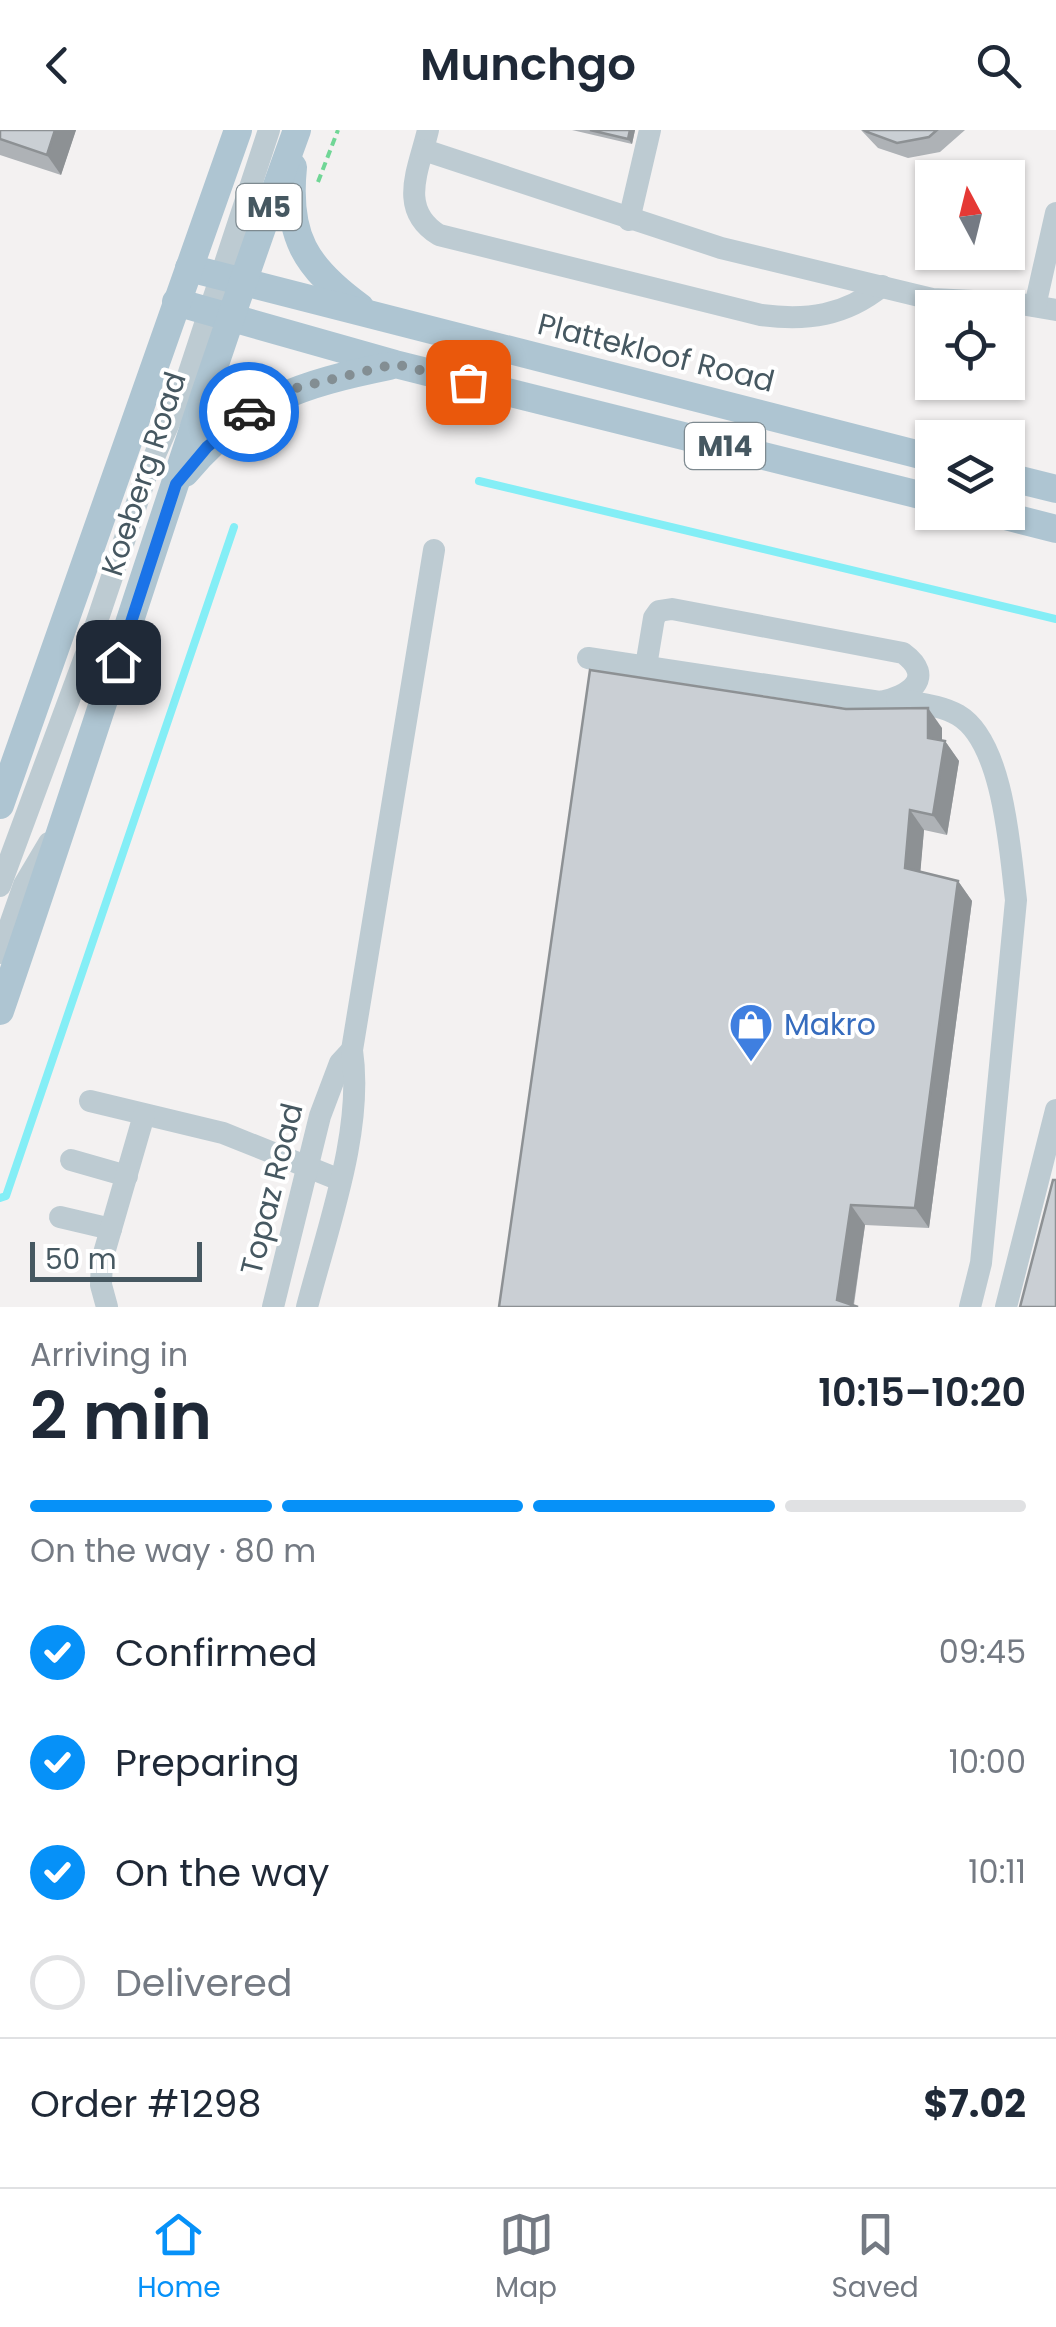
<!DOCTYPE html>
<meta charset="utf-8">
<style>
body{margin:0;font-family:Poppins,sans-serif;background:#f2f2f3;color:#1f2937;height:100vh;display:flex;flex-direction:column;font-size:38px;white-space:nowrap}
*{box-sizing:border-box;margin:0}
p{font-size:32px;color:#747a83}
.icon{flex:none;width:55px;height:55px;fill:none;stroke:currentColor;stroke-width:2;stroke-linecap:round;stroke-linejoin:round}
.map{position:relative;height:1177px;overflow:hidden}
.drawer{display:flex;flex-direction:column;background:#fff;flex:1}
.drawer>*{flex:none}
.needle{width:65px;rotate:353deg}
.buttons{position:absolute;left:915px;top:30px;display:grid;gap:20px}
.buttons a{display:grid;place-items:center;width:110px;height:110px;border-radius:0px;background:#fff;box-shadow:0 2px 8px #0004;font-size:50px}
.scale{position:absolute;left:30px;bottom:25px;width:172px;box-sizing:border-box;padding-left:10px;border:5px solid #465861;border-top:0;font-size:28px;line-height:35px;white-space:nowrap;color:#465861;-webkit-text-stroke:8px #fff;paint-order:stroke}
.pin{position:absolute;display:grid;place-items:center;width:85px;height:85px;color:#fff;margin:-42px;border-radius:20px;box-shadow:0 5px 15px #0006}
.courier{position:absolute;display:grid;place-items:center;width:100px;height:100px;margin:-50px;border:8px solid #1a73e8;border-radius:50%;background:#fff;color:#222;box-shadow:0 2px 12px #0007}
.head em{font-style:normal;font-weight:600}
.head div{display:flex;flex-direction:column-reverse}
.head{display:flex;align-items:center;justify-content:space-between;height:170px;padding:0 30px}
h1{font-size:65px;font-weight:600;line-height:75px}
.bar{display:grid;grid-template-columns:repeat(4,1fr);gap:15px 10px;align-content:center;height:120px;padding:0 30px}
.bar i{height:12px;border-radius:8px;background:#e0e1e3}
.bar .on{background:#0691f8}
.bar p{grid-column:span 4}
.line{display:flex;align-items:center;gap:25px;padding:0 30px;border-top:2px solid #e0e1e3}
.line div{flex:1}
ol{padding:0 30px;list-style:none}
li{display:flex;align-items:center;gap:30px;height:110px}
li p{margin-inline-start:auto}
li .icon{padding:10px;border-radius:50%;background:#0691f8;color:#fff;stroke-width:4}
li:last-child{color:#747a83}
li i{width:55px;height:55px;border:5px solid #e0e1e3;border-radius:50%}
header{display:flex;justify-content:space-between;align-items:center;height:130px;padding:0 30px;background:#fff;font-size:45px;font-weight:600}
.tabs{display:flex;justify-content:space-around;align-items:center;height:140px;border-top:2px solid #e0e1e3;background:#fff;font-size:28px;color:#747a83}
.tabs a{display:grid;justify-items:center;gap:5px}
.tabs .on{color:#0691f8}
.map>svg:first-child{display:block}
.lines{fill:none;stroke-linecap:round;stroke-linejoin:round}
.stream{stroke:#84eef6;stroke-width:8}
.path{stroke:#70d696;stroke-width:4;stroke-dasharray:8 5;stroke-linecap:butt}
.minor{stroke:#bdcbd2;stroke-width:22}
.major{stroke:#aec5d2;stroke-width:28}
.wall{fill:#aeb2b6}
.shaded-wall{fill:#8d9194}
.building{fill:#cacfd4;stroke:#8d9194;stroke-width:2.5}
.done{stroke:#838e93;stroke-width:10;stroke-dasharray:0 18}
.route{stroke:#1a73e8;stroke-width:12}
.labels{text-anchor:middle;stroke-width:8;stroke-linejoin:round;paint-order:stroke}
.shield{fill:#fff;stroke:#7e8a90;stroke-width:2.5}
.shield-label{font-size:28px;font-weight:bold;fill:#465861}
.street-label{font-size:30px;fill:#465861;stroke:#fff}
.shop-label{font-size:30px;fill:#366cbe;stroke:#fff;text-anchor:start}
</style>
<header><svg class="icon" aria-label="back" viewBox="0 0 24 24"><path d="M15 5l-7 7 7 7"/></svg>Munchgo<svg class="icon" aria-label="search" viewBox="0 0 24 24"><circle cx="10" cy="10" r="6"/><path d="M15 15l6 6"/></svg></header>
<div class="map">
<svg width="1056" height="1177" viewBox="0 0 1056 1177">
<rect width="100%" height="100%" fill="#f3f1f1"/>
<g class="lines">
<!-- stream -->
<g class="stream">
<polyline points="479,351 1056,489"/>
<polyline points="0,1068 6,1066 234,397"/>
</g>
<!-- path -->
<polyline class="path" points="318,52 338,0"/>
<!-- minor -->
<g class="minor">
<path d="M428 0C419 39 397 79 439 105L761 185C807 191 845 186 882 156"/>
<polyline points="424,20 721,118 932,169 1015,173 1056,180"/>
<polyline points="629,90 650,0"/>
<polyline points="1035,176 1056,83"/>
<path d="M588 528 880 572C908 567 937 548 903 523L672 479 659 481 654 488 646 536"/>
<path d="M897 569C916 573 941 575 958 585 1004 612 1010 722 1016 770L981 1133 970 1177"/>
<polyline points="0,756 86,524 147,343 183,261 269,0"/>
<polyline points="0,823 24,755 49,713"/>
<polyline points="90,971 223,1003 340,1050"/>
<polyline points="71,1030 127,1046"/>
<polyline points="60,1087 111,1099"/>
<polyline points="107,1177 101,1155 102,1130 144,985"/>
<polyline points="273,1177 320,986 340,933 352,920"/>
<path d="M307 1177C327 1099 364 1001 352 920L434 420"/>
<polyline points="1006,1177 1056,980"/>
</g>
<!-- major -->
<g class="major">
<path d="M293 37C286 106 305 137 360 177"/>
<polyline points="189,138 932,328"/>
<polyline points="176,172 395,234 932,368"/>
<path d="M185 343C244 271 301 254 389 236"/>
<polyline points="1008,347 1056,359"/>
<polyline points="990,382 1056,399"/>
<polyline points="0,675 238,0"/>
<path d="M0 881C101 588 191 291 297 0"/>
</g>
</g>
<!-- wall -->
<g class="wall">
<polygon points="0,0 76,0 61,45 0,25"/>
<polygon points="572,0 635,0 632,14"/>
<polygon points="861,0 965,0 940,22 908,28 878,18"/>
<polygon points="846,579 942,598 942,611 945,611 959,631 947,705 924,700 920,742 958,751 972,771 929,1098 865,1095 854,1175 499,1177"/>
</g>
<!-- shaded-wall -->
<g class="shaded-wall">
<polygon points="55,0 76,0 61,45 47,25"/>
<polygon points="630,0 635,0 632,14 628,9"/>
<polygon points="928,578 942,598 942,628 928,608"/>
<polygon points="945,611 959,631 947,705 933,685"/>
<polygon points="910,680 924,700 919,758 905,738"/>
<polygon points="958,751 972,771 929,1098 915,1078"/>
<polygon points="851,1075 865,1095 853,1177 837,1170"/>
</g>
<!-- building -->
<g class="building">
<polygon points="0,0 55,0 47,25 0,9"/>
<polygon points="590,0 630,0 628,9"/>
<polygon points="864,0 937,0 929,7 897,13 867,2"/>
<polygon points="590,540 846,579 928,578 928,608 945,611 933,685 910,680 905,738 958,751 915,1078 851,1075 837,1170 858,1177 499,1177"/>
<polygon points="1053,1050 1056,1050 1056,1177 1020,1177"/>
</g>
<g class="lines">
<!-- done -->
<polyline class="done" points="249,282 296,258 395,234 468,252"/>
<!-- route -->
<polyline class="route" points="118,532 176,354 207,317 249,282"/>
</g>
<!-- icons -->
<defs>
<symbol id="shop-pin" viewBox="-11 -11 22 30"><path d="M0 17L-7.5 6A9.5 9.5 0 1 1 7.5 6Z" fill="#3f7fe0" stroke="#fff"/><path d="M-5-2.5h2.3a2.7 3.5 0 0 1 5.4 0H5L5.5 6h-11ZM-1.5-2.5h3a1.5 2.3 0 0 0-3 0Z" fill="#fff"/></symbol>
</defs>
<g fill-rule="evenodd">
<use href="#shop-pin" x="726" y="870" width="50" height="68"/>
</g>
<g class="labels">
<!-- shield labels -->
<g class="shield">
<rect x="236.5" y="54" width="65" height="46" rx="8"/>
<rect x="685" y="293" width="80" height="46" rx="8"/>
</g>
<g class="shield-label">
<text x="269" y="87">M5</text>
<text x="725" y="326">M14</text>
</g>
<!-- street labels -->
<g class="street-label">
<text transform="translate(656 223) rotate(14)" y="10">Plattekloof Road</text>
<text transform="translate(144 344) rotate(-72)" y="10">Koeberg Road</text>
<text transform="translate(272 1059) rotate(-76)" y="10">Topaz Road</text>
</g>
<!-- shop labels -->
<g class="shop-label">
<text x="784" y="905">Makro</text>
</g>
</g>
</svg>
<div class="buttons">
<a><svg class="needle" viewBox="-14 -14 28 28"><path d="M0-13l5 13h-10z" fill="#e53935"/><path d="M0 13l5-13h-10z" fill="#747a83"/></svg></a>
<a><svg class="icon" aria-label="locate" viewBox="0 0 24 24"><circle cx="12" cy="12" r="6"/><path d="M12 2v4M12 18v4M2 12h4M18 12h4"/></svg></a>
<a><svg class="icon" aria-label="layers" viewBox="0 0 24 24"><path d="M12 4l9 5-9 5-9-5zM3 14l9 5 9-5"/></svg></a>
</div>
<div class="scale">50 m</div>
<div class="pin" style="left:468px;top:252px;background:#ea580c"><svg class="icon" aria-label="bag" viewBox="0 0 24 24"><path d="M5 8h14l-1 12H6zM9 8a3 3 0 0 1 6 0"/></svg></div>
<div class="pin" style="left:118px;top:532px;background:#1f2937"><svg class="icon" aria-label="home" viewBox="0 0 24 24"><path d="M3 11l9-7 9 7M6 9v11h12V9"/></svg></div>
<div class="courier" style="left:249px;top:282px"><svg class="icon" aria-label="car" viewBox="0 0 24 24"><path d="M5 17H2v-5l4-1 3-4h7l3 4 3 1v5h-3M9 17h6M6 11h13"/><circle cx="7" cy="17" r="2"/><circle cx="17" cy="17" r="2"/></svg></div>
</div>
<section class="drawer">
<div class="head"><div><h1>2 min</h1><p>Arriving in</p></div><em>10:15–10:20</em></div>
<div class="bar"><i class="on"></i><i class="on"></i><i class="on"></i><i></i><p>On the way · 80 m</p></div>
<ol>
<li><svg class="icon" aria-label="check" viewBox="0 0 24 24"><path d="M5 12l5 5 9-10"/></svg>Confirmed<p>09:45</p></li>
<li><svg class="icon" aria-label="check" viewBox="0 0 24 24"><path d="M5 12l5 5 9-10"/></svg>Preparing<p>10:00</p></li>
<li><svg class="icon" aria-label="check" viewBox="0 0 24 24"><path d="M5 12l5 5 9-10"/></svg>On the way<p>10:11</p></li>
<li><i></i>Delivered</li>
</ol>
<div class="line" style="height:130px"><div>Order #1298</div><b>$7.02</b></div>
</section>
<nav class="tabs">
<a class="on"><svg class="icon" aria-label="home" viewBox="0 0 24 24"><path d="M3 11l9-7 9 7M6 9v11h12V9"/></svg>Home</a>
<a><svg class="icon" aria-label="map" viewBox="0 0 24 24"><path d="M3 6l6-2 6 2 6-2v14l-6 2-6-2-6 2zM9 4v14M15 6v14"/></svg>Map</a>
<a><svg class="icon" aria-label="saved" viewBox="0 0 24 24"><path d="M7 4h10v16l-5-4-5 4z"/></svg>Saved</a>
</nav>
